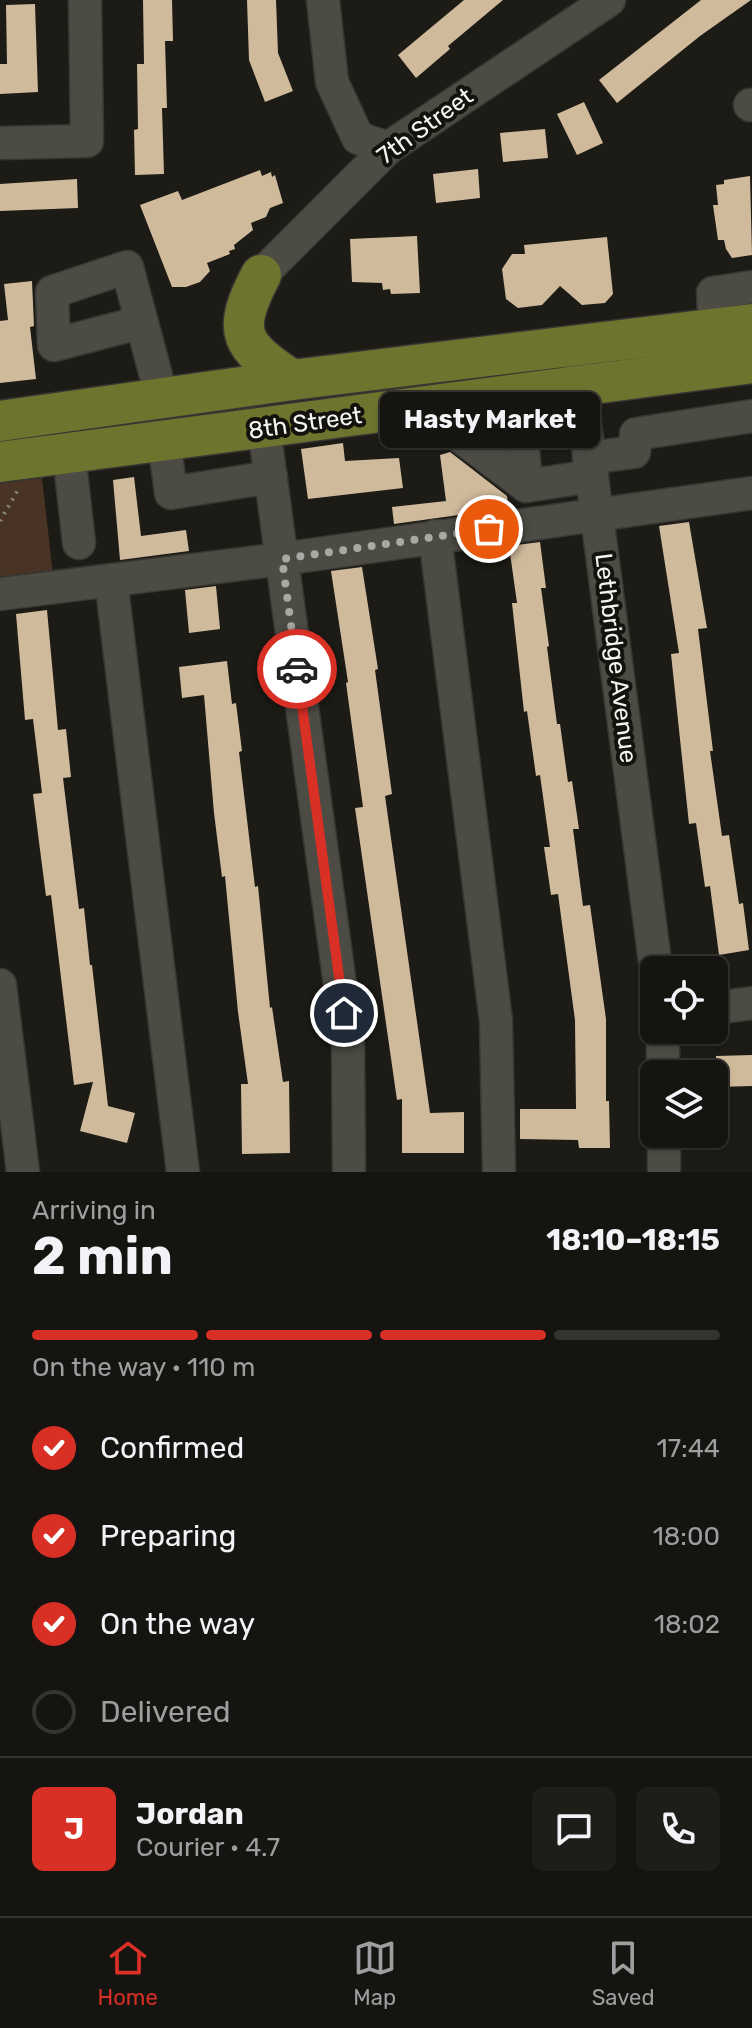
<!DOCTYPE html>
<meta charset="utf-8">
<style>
body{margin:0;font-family:Rubik,sans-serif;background:#1e1d19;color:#f1f3f6;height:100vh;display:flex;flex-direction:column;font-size:30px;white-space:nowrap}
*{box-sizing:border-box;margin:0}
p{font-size:26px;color:#9d9e9f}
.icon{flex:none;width:44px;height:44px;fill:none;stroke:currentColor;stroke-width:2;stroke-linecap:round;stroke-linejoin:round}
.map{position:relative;height:1172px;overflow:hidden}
.panel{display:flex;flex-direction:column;background:#151410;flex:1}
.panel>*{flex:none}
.fabs{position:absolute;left:640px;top:956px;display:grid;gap:16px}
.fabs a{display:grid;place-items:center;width:88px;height:88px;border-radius:12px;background:#151410;box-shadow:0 2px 6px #0004,0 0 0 2px #343330;font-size:40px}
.pin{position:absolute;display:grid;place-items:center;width:68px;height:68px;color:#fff;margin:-34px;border:4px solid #fff;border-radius:50%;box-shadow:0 2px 8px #0007}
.courier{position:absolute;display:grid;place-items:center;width:80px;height:80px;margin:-40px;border:6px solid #d93025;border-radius:50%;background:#fff;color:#222;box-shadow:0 2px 10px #0007}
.bubble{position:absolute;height:56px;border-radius:12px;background:#151410;box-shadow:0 2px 6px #0004,0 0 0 2px #343330;font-size:26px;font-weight:700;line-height:56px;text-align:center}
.overview em{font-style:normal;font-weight:700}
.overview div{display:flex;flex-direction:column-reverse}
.overview{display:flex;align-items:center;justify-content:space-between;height:136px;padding:0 32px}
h1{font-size:52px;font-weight:700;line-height:60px}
.bar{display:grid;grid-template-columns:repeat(4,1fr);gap:12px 8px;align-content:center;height:96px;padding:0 32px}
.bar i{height:10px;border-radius:6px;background:#343330}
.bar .on{background:#d93025}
.bar p{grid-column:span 4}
.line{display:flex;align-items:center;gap:20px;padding:0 32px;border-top:2px solid #343330}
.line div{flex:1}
.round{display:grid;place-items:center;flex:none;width:84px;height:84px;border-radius:12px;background:#1e1d19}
ol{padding:0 32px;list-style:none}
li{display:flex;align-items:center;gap:24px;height:88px}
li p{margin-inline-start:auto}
li .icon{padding:8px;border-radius:50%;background:#d93025;color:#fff;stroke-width:4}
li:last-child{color:#9d9e9f}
li i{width:44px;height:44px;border:4px solid #343330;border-radius:50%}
.tab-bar{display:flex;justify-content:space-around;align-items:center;height:112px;border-top:2px solid #343330;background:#151410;font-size:22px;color:#9d9e9f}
.tab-bar a{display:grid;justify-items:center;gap:4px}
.tab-bar .on{color:#d93025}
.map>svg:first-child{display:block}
.green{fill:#493325}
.building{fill:#d0ba9c}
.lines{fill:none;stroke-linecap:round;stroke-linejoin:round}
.minor-casing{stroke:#373632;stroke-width:35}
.major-casing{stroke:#373632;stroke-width:43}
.path{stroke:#868580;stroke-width:4;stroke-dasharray:2 6;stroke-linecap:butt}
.minor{stroke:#4c4b44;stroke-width:32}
.major{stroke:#6c742e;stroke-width:40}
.done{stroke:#a9a8a3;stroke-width:8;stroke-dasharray:0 14.4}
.route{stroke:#d93025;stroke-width:10}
.labels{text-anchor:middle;stroke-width:8;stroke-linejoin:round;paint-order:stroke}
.street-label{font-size:24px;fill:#f5f4f0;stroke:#13120d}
</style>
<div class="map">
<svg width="752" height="1172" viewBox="0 0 752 1172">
<rect width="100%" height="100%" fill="#1c1b15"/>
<!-- green -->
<polygon class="green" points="42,478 53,575 0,581 0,483"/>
<!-- building -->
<g class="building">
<polygon points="143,0 172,0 173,41 165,41 167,108 162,108 164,174 135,175 134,130 138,129 137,64 144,64"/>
<polygon points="247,0 276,0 278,53 293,91 265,102 249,60"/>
<polygon points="464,0 503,0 448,46 450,49 416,78 398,55"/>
<polygon points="701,0 751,0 700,36 617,103 599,80"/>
<polygon points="35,4 38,92 0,94 0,64 7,64 6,5"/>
<polygon points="584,102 603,143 577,155 557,114"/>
<polygon points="545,129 548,158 503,162 500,133"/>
<polygon points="478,169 480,198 436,203 433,174"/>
<polygon points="260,170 262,176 271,172 272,177 275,175 283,203 270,208 266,217 251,223 253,230 234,245 235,249 229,251 230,254 207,263 210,271 200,282 186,287 172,287 140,205 178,191 182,200"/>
<polygon points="750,176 752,255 732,258 726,249 724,240 718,240 713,205 718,205 716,185 724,184 724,180"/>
<polygon points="77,179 78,208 0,211 0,184"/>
<polygon points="417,236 420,293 391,294 390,289 383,290 382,283 352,282 350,239"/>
<polygon points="607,237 613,294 605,303 582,305 560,286 542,305 518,308 506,299 502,269 512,254 525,254 524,245"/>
<polygon points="32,281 34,326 30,327 36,379 0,383 0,321 8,320 4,284"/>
<polygon points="343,443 345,461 399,458 403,488 308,499 301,449"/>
<polygon points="450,452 507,496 509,508 394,524 392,507 446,501 440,455"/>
<polygon points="134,477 141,536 186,530 189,551 120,560 113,480"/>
<polygon points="689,522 707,628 698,629 713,751 710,751 722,836 729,835 739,904 743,903 749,950 719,955 710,886 705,887 696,823 689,824 671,654 679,653 659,526"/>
<polygon points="540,542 546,588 541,588 549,646 547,647 557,724 560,724 568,782 572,781 579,829 573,829 583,906 590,905 606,1019 606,1101 609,1101 610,1148 579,1148 578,1140 520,1139 520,1109 576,1109 575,1020 558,894 551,895 544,847 550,847 540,775 536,776 527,711 524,712 512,603 517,603 509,546"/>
<polygon points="362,567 378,669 375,670 392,794 385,796 430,1113 464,1112 464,1153 402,1153 402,1099 397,1100 355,808 363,807 346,683 348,682 331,571"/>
<polygon points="216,586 220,629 189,633 185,590"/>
<polygon points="47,610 58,730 66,729 71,777 63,778 79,909 84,908 90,965 92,965 108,1106 135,1113 127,1143 80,1131 93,1082 74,1085 51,895 46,896 39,842 33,794 42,793 33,719 25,720 16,614"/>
<polygon points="227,661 232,704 236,703 242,751 239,752 255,887 258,886 270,1008 272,1007 283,1082 289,1081 290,1153 242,1154 241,1084 248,1084 238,1012 225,876 222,877 214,813 204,695 182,698 179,667"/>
<polygon points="752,1055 752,1086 716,1087 716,1056"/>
</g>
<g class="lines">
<defs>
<g id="minor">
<polyline points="323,0 332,82 358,138 388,148"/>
<polyline points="750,105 752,105"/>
<polyline points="0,143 87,141 85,0"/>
<polyline points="261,275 388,148 609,0"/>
<polyline points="142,322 54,345 52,292 127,267 162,398"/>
<polyline points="715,329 713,293 752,287"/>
<polyline points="577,362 656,970"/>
<polyline points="454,402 456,433 521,424 526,486 592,476"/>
<polyline points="264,429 348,1043 349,1172"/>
<polyline points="456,433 526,486"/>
<polyline points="164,441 171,493 271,477"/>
<polyline points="69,454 79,543"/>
<polyline points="589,458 634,452 636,434 752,416"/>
<polyline points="435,536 496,1021 499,1172"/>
<polyline points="111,580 183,1172"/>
<polyline points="0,594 282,559 752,493"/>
<polyline points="0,985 23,1172"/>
<polyline points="714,1008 752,1003"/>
<polyline points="663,1030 663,1074"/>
<polyline points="664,1134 664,1172"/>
</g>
<g id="major">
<path d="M261 275C230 333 241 346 292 380"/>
<polyline points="0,421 292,380 752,324"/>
<polyline points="0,462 752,363"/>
</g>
</defs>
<!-- minor casing -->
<use href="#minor" class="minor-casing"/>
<!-- major casing -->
<use href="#major" class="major-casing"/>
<!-- path -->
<polyline class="path" points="0,521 18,490"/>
<!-- minor -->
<use href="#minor" class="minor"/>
<!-- major -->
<use href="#major" class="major"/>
</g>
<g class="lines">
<!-- done -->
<polyline class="done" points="297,669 282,559 489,529"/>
<!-- route -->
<polyline class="route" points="297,669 344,1013"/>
</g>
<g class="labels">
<!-- street labels -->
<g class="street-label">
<text transform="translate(425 126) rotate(-36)" y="8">7th Street</text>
<text transform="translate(305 423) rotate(-8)" y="8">8th Street</text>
<text transform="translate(616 658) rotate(83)" y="8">Lethbridge Avenue</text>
</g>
</g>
</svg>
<div class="fabs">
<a><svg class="icon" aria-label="locate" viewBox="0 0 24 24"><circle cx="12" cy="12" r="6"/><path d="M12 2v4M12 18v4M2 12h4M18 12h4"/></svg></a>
<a><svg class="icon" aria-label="layers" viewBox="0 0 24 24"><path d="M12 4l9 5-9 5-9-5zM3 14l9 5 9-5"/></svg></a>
</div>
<div class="pin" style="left:489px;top:529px;background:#ea580c"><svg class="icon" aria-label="bag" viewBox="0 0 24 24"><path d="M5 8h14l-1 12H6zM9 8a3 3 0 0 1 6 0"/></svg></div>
<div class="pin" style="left:344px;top:1013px;background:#1f2937"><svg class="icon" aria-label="home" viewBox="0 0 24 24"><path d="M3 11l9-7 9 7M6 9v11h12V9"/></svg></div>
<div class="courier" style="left:297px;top:669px"><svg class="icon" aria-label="car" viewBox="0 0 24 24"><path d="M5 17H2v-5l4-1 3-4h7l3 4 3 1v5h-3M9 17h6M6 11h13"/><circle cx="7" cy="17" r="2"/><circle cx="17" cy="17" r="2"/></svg></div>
<div class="bubble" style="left:380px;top:392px;width:220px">Hasty Market</div>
</div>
<section class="panel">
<div class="overview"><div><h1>2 min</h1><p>Arriving in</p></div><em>18:10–18:15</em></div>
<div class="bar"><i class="on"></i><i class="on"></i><i class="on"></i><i></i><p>On the way · 110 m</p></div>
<ol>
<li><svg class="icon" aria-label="check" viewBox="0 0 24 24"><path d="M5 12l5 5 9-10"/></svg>Confirmed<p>17:44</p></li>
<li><svg class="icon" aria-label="check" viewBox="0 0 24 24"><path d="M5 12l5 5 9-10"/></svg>Preparing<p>18:00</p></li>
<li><svg class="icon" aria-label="check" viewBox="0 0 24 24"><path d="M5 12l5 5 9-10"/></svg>On the way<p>18:02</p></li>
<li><i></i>Delivered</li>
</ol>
<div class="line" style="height:144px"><b class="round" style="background:#d93025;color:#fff">J</b><div><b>Jordan</b><p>Courier · 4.7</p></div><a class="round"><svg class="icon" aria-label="chat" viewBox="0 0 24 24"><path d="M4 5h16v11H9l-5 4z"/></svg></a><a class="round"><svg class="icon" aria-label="phone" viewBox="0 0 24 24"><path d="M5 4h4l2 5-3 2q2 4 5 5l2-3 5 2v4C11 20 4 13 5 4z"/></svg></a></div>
</section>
<nav class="tab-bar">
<a class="on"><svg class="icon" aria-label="home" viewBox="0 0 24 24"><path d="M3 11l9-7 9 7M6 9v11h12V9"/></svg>Home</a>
<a><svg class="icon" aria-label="map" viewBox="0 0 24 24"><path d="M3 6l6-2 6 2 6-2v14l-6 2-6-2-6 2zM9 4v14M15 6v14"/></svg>Map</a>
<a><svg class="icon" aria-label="saved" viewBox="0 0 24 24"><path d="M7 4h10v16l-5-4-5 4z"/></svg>Saved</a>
</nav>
